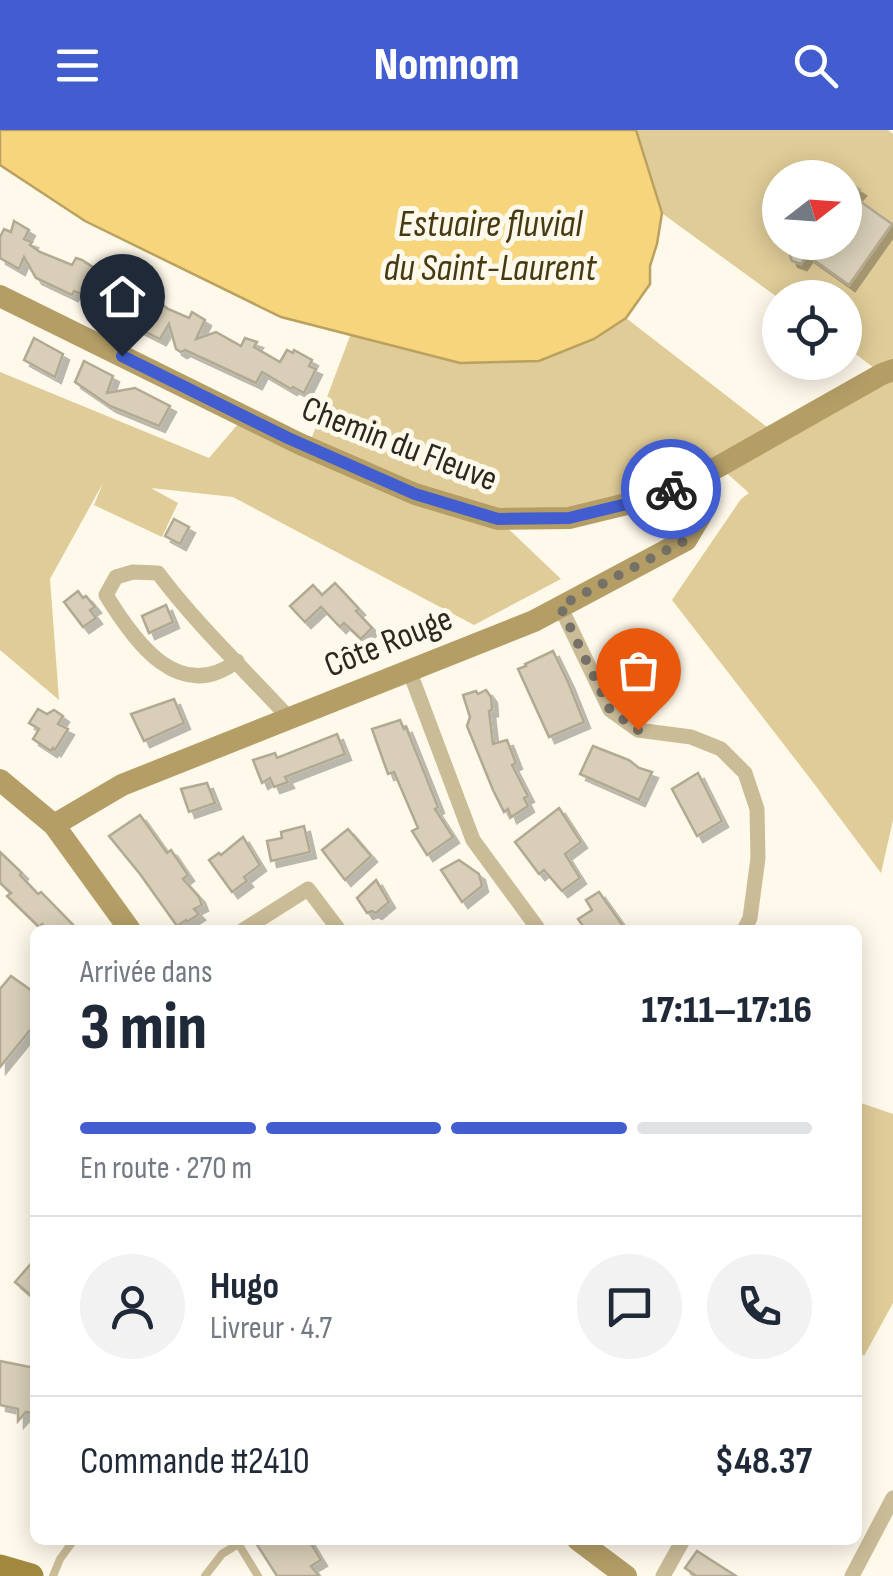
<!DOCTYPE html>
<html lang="fr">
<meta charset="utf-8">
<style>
body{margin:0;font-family:"Sofia Sans Condensed",sans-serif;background:#f2f2f3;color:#1f2937;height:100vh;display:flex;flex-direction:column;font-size:38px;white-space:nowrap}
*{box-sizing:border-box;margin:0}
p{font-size:32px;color:#747a83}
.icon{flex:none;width:55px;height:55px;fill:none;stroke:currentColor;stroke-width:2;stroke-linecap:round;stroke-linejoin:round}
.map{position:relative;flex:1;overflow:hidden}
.panel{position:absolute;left:30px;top:795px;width:832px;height:620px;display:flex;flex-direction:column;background:#fff;border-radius:15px;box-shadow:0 5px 25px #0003}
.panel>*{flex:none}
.needle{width:65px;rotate:73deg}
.fabs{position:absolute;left:762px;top:30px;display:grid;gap:20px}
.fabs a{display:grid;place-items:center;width:100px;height:100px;border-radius:50%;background:#fff;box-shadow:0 5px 25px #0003;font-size:50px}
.pin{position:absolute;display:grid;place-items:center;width:85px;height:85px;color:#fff;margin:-102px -42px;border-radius:50% 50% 50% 0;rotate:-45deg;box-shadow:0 0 10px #0007}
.pin .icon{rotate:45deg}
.courier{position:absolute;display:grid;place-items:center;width:100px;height:100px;margin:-50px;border:8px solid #415dd0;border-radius:50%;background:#fff;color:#222;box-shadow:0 2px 12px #0007}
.summary em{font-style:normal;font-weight:800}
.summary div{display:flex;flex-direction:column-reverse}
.summary{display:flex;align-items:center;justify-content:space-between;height:170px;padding:0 50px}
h1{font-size:65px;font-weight:800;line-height:75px}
.bar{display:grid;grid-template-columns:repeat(4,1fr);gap:15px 10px;align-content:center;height:120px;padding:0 50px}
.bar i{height:12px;border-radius:8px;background:#e0e1e3}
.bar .current{background:#415dd0}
.bar p{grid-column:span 4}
.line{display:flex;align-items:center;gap:25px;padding:0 50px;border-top:2px solid #e0e1e3}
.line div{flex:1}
.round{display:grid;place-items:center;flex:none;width:105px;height:105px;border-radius:52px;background:#f2f2f3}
header{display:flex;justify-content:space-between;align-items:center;height:130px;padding:0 50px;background:#415dd0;color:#fff;font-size:45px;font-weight:800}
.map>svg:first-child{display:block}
.green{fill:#e0cc98;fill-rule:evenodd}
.water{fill:#f7d57c;stroke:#baa160;stroke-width:2.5}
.building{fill:#d9cfb8;stroke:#b2a992;stroke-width:2.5;filter:url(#shadow)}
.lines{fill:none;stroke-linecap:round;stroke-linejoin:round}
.lane{stroke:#cbbc98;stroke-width:8}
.street{stroke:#cbbc98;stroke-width:15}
.secondary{stroke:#b49e66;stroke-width:22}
.primary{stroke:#a3883f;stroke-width:25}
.done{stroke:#767166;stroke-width:10;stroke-dasharray:0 18}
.route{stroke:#415dd0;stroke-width:12}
.labels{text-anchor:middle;stroke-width:10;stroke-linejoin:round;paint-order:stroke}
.street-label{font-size:35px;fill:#2c281f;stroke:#fef9ea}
.water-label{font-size:38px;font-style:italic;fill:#473912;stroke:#fef9ea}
</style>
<header><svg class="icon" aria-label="menu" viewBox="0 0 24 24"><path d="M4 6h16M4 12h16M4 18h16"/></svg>Nomnom<svg class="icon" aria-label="search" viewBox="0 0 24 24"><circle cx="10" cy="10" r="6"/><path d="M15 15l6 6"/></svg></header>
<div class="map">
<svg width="893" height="1446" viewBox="0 0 893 1446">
<defs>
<filter id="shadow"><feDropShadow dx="6" dy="6" stdDeviation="0" flood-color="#0004"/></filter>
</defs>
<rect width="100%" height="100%" fill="#fef9ea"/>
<!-- green -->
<g class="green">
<path d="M0 0H888L893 4V690L881 743 809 647 672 470 741 369 749 363 720 337 639 371 499 390 561 449 474 495 233 367 151 358 178 373 162 407 94 375 103 353 50 449 59 570 0 520V242L209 328 244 287 312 307 350 206 281 187 85 91 0 35ZM780 48H845V112H780ZM663 84 780 169 845 168V216L882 244 776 304 626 188 650 154V136Z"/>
<polygon points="858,972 893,984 893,1173 864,1226 858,1220"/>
</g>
<!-- water -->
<polygon class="water" points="0,0 636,0 662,83 657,114 650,136 650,154 626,188 594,209 539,231 460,233 281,187 85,91 0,35"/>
<!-- building -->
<g class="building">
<polygon points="845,50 860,60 854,67 892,94 849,155 807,125 801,134 792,131 790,126 796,118 789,112 845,112"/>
<polygon points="14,91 29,100 24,109 32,112 30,115 40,122 72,135 76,128 82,130 96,139 113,143 133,159 136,167 145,168 149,171 156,170 168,179 189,188 192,182 205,190 196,209 216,202 241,216 245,208 257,212 254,217 280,232 287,220 293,223 294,220 312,230 309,236 316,239 304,263 293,257 291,259 262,242 256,253 185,220 181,222 176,219 169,194 160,209 98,178 94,175 90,167 74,161 72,165 36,148 24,127 19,139 0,128 0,107 4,99 11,102"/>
<polygon points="34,208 63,224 55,247 24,230"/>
<polygon points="84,231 113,246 107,263 135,258 170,276 159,296 110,276 75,252"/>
<polygon points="174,389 189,397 180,414 165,406"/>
<polygon points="335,453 359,479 356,481 372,498 361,509 344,493 340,497 321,477 305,492 290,476 313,455 322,465"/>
<polygon points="78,461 83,468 86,466 95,477 90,480 96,488 83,497 64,472"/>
<polygon points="166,475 173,492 149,503 142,486"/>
<polygon points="553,521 568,552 584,592 549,607 518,539 526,536 525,534"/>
<polygon points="486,560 491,567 492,580 489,581 493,614 507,610 516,633 512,635 528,666 524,668 528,676 511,687 508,679 504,682 493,660 467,596 470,587 463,565 476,561 478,564"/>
<polygon points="174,569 184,593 144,611 131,584"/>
<polygon points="38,579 47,584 54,580 63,586 58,594 68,599 55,620 53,618 51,621 33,609 39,599 29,593"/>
<polygon points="400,590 404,599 406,597 438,677 435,679 453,707 427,725 412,701 418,698 394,642 388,644 372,599"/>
<polygon points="337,604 345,624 285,647 288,652 274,657 270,648 262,653 253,630 275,623 277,628"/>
<polygon points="593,616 629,630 639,638 652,642 639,670 580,644"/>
<polygon points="698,643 722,691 697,706 672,659"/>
<polygon points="207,653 215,673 189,682 181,659"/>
<polygon points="559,678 581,712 565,724 580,748 562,761 544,740 539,744 515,712"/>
<polygon points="140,685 167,723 171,720 188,745 183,749 199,767 202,775 194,779 199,784 187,792 186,790 177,796 140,744 109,706"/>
<polygon points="304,696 310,722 271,731 267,711 282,708 281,702"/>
<polygon points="348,699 371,726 345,750 322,720"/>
<polygon points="243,707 260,735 244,747 247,751 232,762 209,730 219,723 221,725"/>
<polygon points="0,722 22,743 20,745 38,764 41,762 78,800 48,800 42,794 39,797 7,766 11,763 0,753"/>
<polygon points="459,730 479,744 482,756 462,772 441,740"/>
<polygon points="376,750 389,772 376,783 372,781 367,783 357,768"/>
<polygon points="599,762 626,800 586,800 578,789 592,780 586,770"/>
<polygon points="11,846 35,863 35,894 0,937 0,859"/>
<polygon points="35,1129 35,1169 15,1152"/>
<polygon points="0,1231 35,1238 35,1284 26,1282 18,1291 18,1279 0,1275"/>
<polygon points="254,1410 309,1410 321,1430 311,1436 319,1446 277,1446"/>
<polygon points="697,1421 736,1446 696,1446 685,1438"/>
</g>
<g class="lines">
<!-- lane -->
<g class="lane">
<polyline points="236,1410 258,1446"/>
<polyline points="53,1446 60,1429 74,1410"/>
<polyline points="205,1446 222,1424 238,1414"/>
</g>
<!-- street -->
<g class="street">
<polyline points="560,476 610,580 638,600 691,607 721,619 745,643 757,679 758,728 750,788 744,800"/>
<path d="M237 531C179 575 134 511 106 465L116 447 133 442 158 443C197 495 245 540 289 588"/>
<polyline points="409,540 473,710 539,800"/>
<polyline points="243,800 308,759 339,800"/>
<polyline points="663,1446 683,1410"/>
<polyline points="852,1446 893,1368"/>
</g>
<!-- secondary -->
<g class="secondary">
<polyline points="0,166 300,314 415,364 498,389 569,388 639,371 693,351 882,244 893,240"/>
<polyline points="0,650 54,695 130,800"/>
<polyline points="54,695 122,655 534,491 686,410 701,385 693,351"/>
<polyline points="578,1410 626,1446"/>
</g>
<!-- primary -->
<polyline class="primary" points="0,1437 31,1446"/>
</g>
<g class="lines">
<!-- done -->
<polyline class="done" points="638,600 610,580 560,476 686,410 701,385 693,351 671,359"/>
<!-- route -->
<polyline class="route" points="122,226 288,308 415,364 498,389 569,388 639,371 671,359"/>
</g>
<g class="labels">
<!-- street labels -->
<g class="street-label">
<text transform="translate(400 313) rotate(21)" y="12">Chemin du Fleuve</text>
<text transform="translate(388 511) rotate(-22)" y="12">Côte Rouge</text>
</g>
<!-- water labels -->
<g class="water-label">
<text x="490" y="106">Estuaire fluvial<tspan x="490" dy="44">du Saint-Laurent</tspan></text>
</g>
</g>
</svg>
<div class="fabs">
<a><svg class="needle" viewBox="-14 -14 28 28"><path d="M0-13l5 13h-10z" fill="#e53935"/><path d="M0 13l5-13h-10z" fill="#747a83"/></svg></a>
<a><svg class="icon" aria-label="locate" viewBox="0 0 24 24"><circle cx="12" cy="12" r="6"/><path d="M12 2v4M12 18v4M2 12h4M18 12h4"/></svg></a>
</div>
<div class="pin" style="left:638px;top:600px;background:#ea580c"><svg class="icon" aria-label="bag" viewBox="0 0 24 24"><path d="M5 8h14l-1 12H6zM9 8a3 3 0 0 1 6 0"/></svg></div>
<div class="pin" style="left:122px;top:226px;background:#1f2937"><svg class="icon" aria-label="home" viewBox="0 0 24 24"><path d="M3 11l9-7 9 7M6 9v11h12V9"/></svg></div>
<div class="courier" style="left:671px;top:359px"><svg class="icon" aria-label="bike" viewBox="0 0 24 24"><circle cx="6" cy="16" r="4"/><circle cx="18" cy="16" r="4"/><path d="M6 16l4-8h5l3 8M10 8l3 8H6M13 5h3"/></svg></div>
<section class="panel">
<div class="summary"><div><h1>3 min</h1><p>Arrivée dans</p></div><em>17:11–17:16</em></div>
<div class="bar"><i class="current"></i><i class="current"></i><i class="current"></i><i></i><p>En route · 270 m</p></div>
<div class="line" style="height:180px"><a class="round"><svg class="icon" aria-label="person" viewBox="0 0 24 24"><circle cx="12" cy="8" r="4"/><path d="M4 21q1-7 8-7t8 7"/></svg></a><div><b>Hugo</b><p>Livreur · 4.7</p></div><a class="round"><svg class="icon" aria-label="chat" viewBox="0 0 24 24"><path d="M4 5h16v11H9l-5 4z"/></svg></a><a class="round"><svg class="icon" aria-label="phone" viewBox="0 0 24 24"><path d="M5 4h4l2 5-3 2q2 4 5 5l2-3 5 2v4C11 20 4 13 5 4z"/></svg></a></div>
<div class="line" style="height:130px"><div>Commande #2410</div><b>$48.37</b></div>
</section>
</div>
